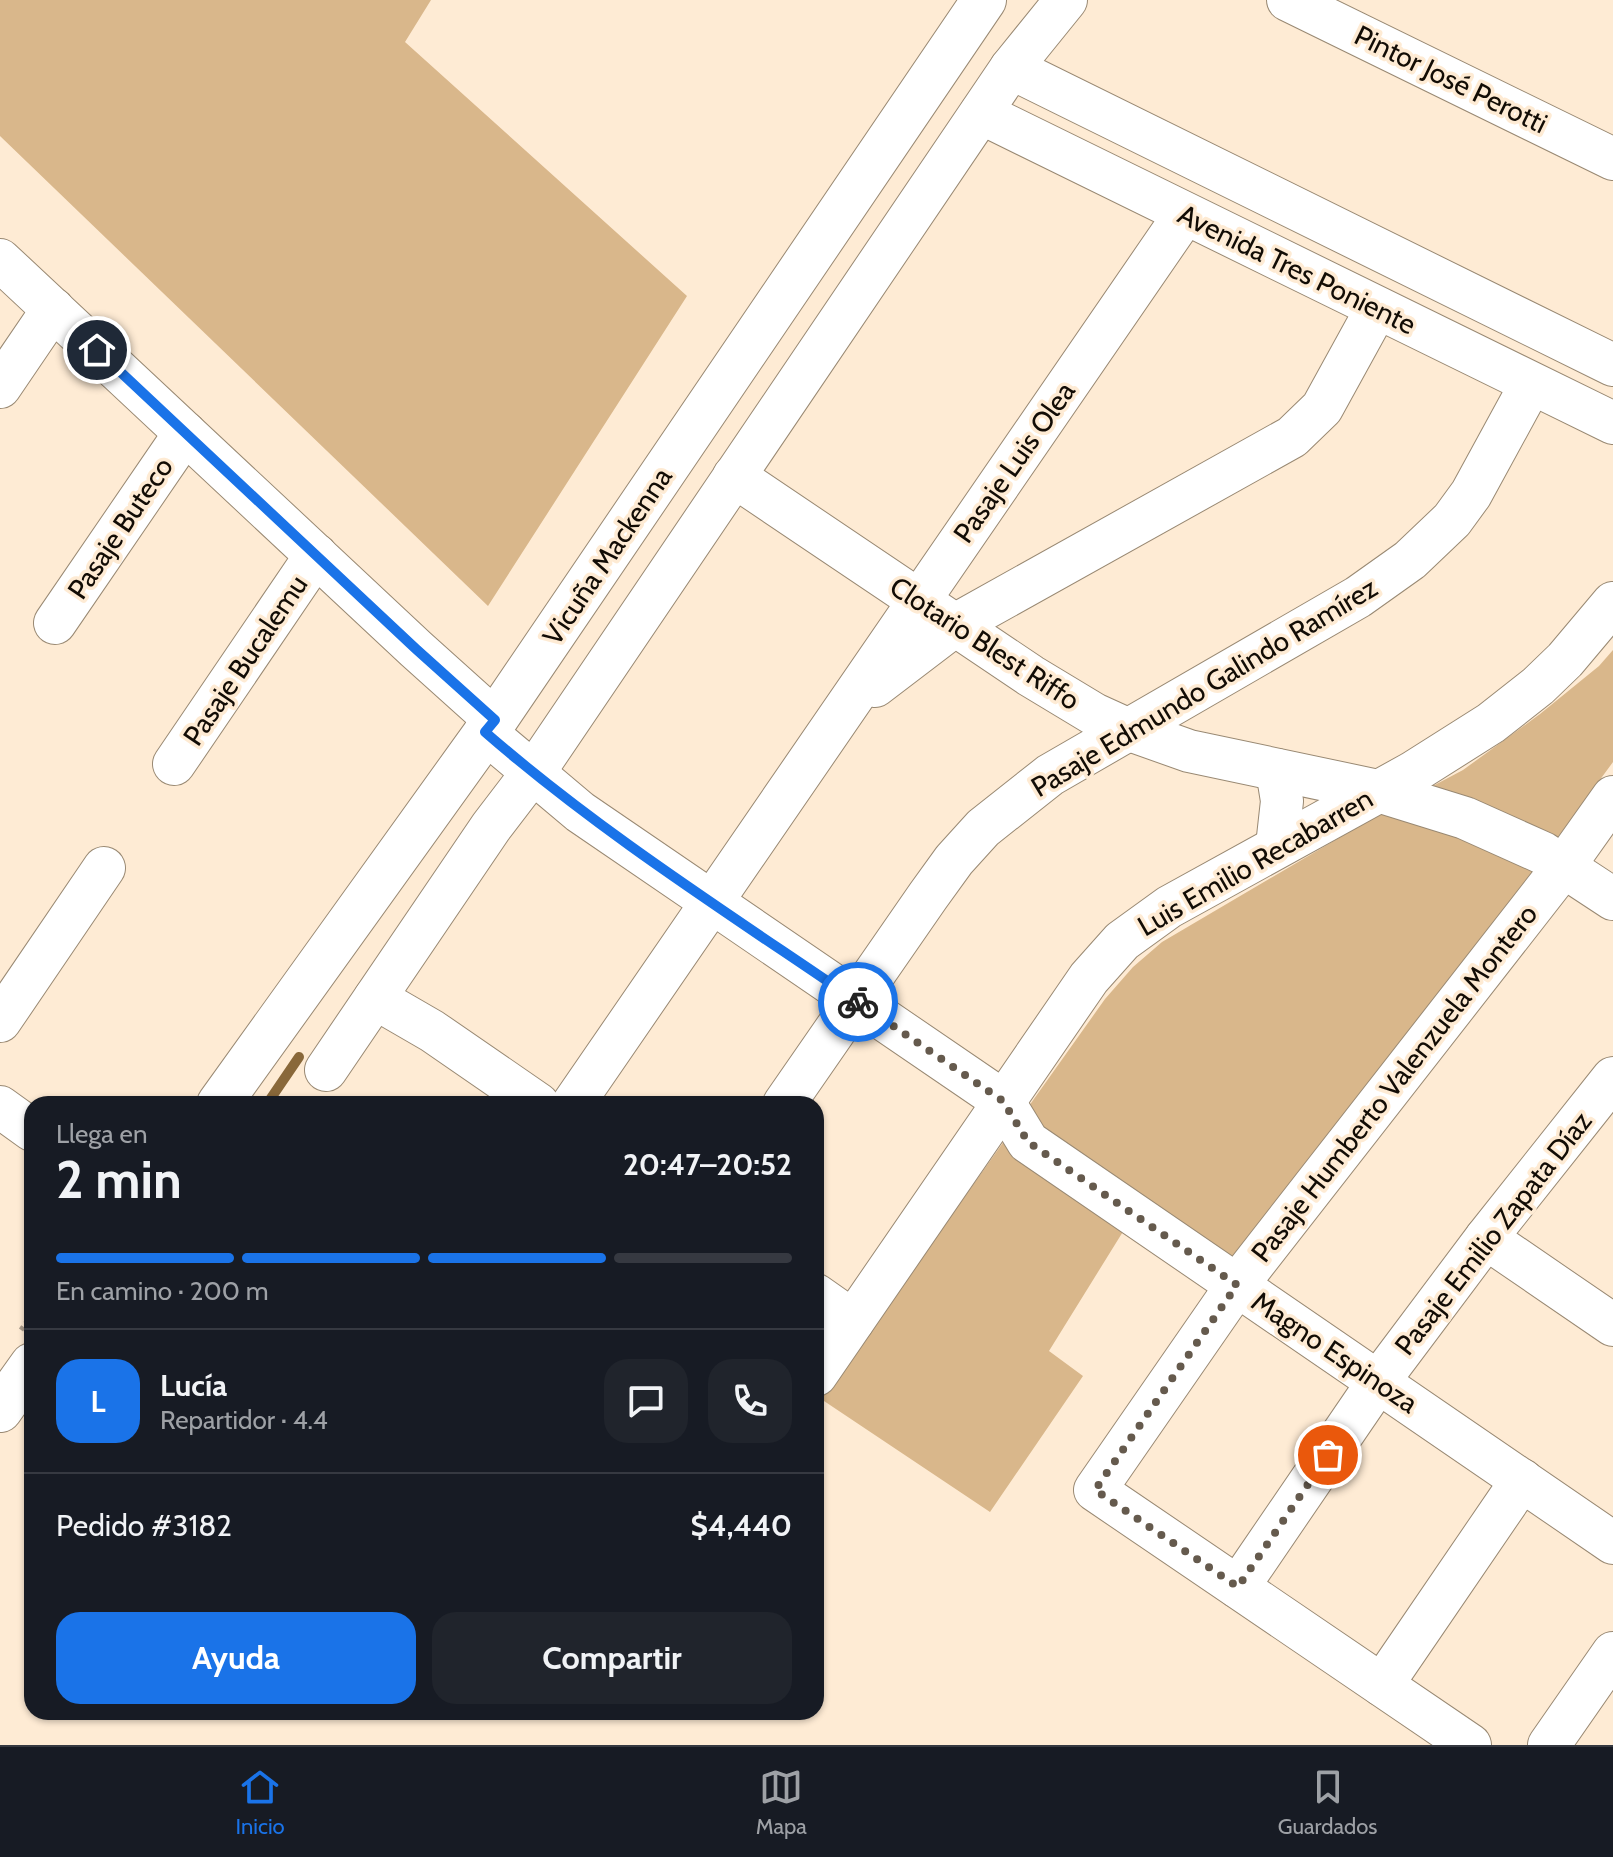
<!DOCTYPE html>
<html lang="es">
<meta charset="utf-8">
<style>
body{margin:0;font-family:Cabin,sans-serif;background:#20242c;color:#f1f3f6;height:100vh;display:flex;flex-direction:column;font-size:30px;white-space:nowrap}
*{box-sizing:border-box;margin:0}
p{font-size:26px;color:#9ea1a6}
.icon{flex:none;width:44px;height:44px;fill:none;stroke:currentColor;stroke-width:2;stroke-linecap:round;stroke-linejoin:round}
.map{position:relative;flex:1;overflow:hidden}
.details{position:absolute;left:24px;top:1096px;width:800px;height:624px;display:flex;flex-direction:column;background:#171b24;border-radius:24px;box-shadow:0 2px 6px #0004}
.details>*{flex:none}
.pin{position:absolute;display:grid;place-items:center;width:68px;height:68px;color:#fff;margin:-34px;border:4px solid #fff;border-radius:50%;box-shadow:0 2px 8px #0007}
.courier{position:absolute;display:grid;place-items:center;width:80px;height:80px;margin:-40px;border:6px solid #1a73e8;border-radius:50%;background:#fff;color:#222;box-shadow:0 2px 10px #0007}
.headline em{font-style:normal;font-weight:800}
.headline div{display:flex;flex-direction:column-reverse}
.headline{display:flex;align-items:center;justify-content:space-between;height:136px;padding:0 32px}
h1{font-size:52px;font-weight:800;line-height:60px}
.bar{display:grid;grid-template-columns:repeat(4,1fr);gap:12px 8px;align-content:center;height:96px;padding:0 32px}
.bar i{height:10px;border-radius:6px;background:#363941}
.bar .on{background:#1a73e8}
.bar p{grid-column:span 4}
.line{display:flex;align-items:center;gap:20px;padding:0 32px;border-top:2px solid #363941}
.line div{flex:1}
.round{display:grid;place-items:center;flex:none;width:84px;height:84px;border-radius:24px;background:#20242c}
.cta{display:flex;gap:16px;margin-top:auto;padding:16px 32px}
.cta a{flex:1;height:92px;border-radius:24px;background:#1a73e8;color:#fff;font-size:32px;font-weight:800;line-height:92px;text-align:center}
.cta a+a{background:#20242c;color:#f1f3f6}
.tab-bar{display:flex;justify-content:space-around;align-items:center;height:112px;border-top:2px solid #363941;background:#171b24;font-size:22px;color:#9ea1a6}
.tab-bar a{display:grid;justify-items:center;gap:4px}
.tab-bar .on{color:#1a73e8}
.map>svg:first-child{display:block}
.green{fill:#d9b78b}
.lines{fill:none;stroke-linecap:round;stroke-linejoin:round}
.stream{stroke:#89683a;stroke-width:10}
.minor-casing{stroke:#998973;stroke-width:44}
.major-casing{stroke:#998973;stroke-width:46}
.path{stroke:#ac9d8c;stroke-width:5;stroke-dasharray:4 4;stroke-linecap:butt}
.minor{stroke:#fff;stroke-width:42}
.major{stroke:#fff;stroke-width:44}
.done{stroke:#655a4d;stroke-width:8;stroke-dasharray:0 14.4}
.route{stroke:#1a73e8;stroke-width:10}
.labels{text-anchor:middle;stroke-width:7;stroke-linejoin:round;paint-order:stroke}
.street-label{font-size:28px;fill:#120c05;stroke:#feebd4}
</style>
<div class="map">
<svg width="1613" height="1745" viewBox="0 0 1613 1745">
<rect width="100%" height="100%" fill="#feebd4"/>
<!-- green -->
<g class="green">
<polygon points="0,0 431,0 405,42 687,296 488,606 0,136"/>
<polygon points="1613,650 1613,762 1241,1269 1142,1201 1049,1351 1083,1376 990,1512 821,1399 1105,999 1133,967 1162,942 1378,815 1463,770 1540,714 1599,666"/>
</g>
<g class="lines">
<!-- stream -->
<polyline class="stream" points="267,1104 299,1057"/>
<defs>
<g id="minor">
<polyline points="1288,0 1613,159"/>
<polyline points="1011,68 1613,365"/>
<polyline points="981,113 1613,423"/>
<polyline points="0,260 416,649 495,720"/>
<polyline points="0,387 53,309"/>
<polyline points="734,476 1031,676 1094,714 1127,729 1189,751 1378,791 1465,818 1543,853 1613,899"/>
<polyline points="55,623 185,433"/>
<polyline points="875,686 955,625 1292,437 1322,408 1377,308"/>
<polyline points="485,732 580,812 1003,1101 1028,1142 1613,1543"/>
<polyline points="174,764 316,555"/>
<polyline points="1277,770 1282,801 1277,846"/>
<polyline points="375,998 432,1031 538,1104"/>
<polyline points="0,1021 104,868"/>
<polyline points="326,1070 491,827 543,759 1011,68 1066,0"/>
<polyline points="573,1104 1185,214"/>
<polyline points="784,1104 928,896 954,860 983,828 1050,775 1358,597 1410,560 1452,520 1471,494 1531,384"/>
<polyline points="0,1107 32,1130"/>
<polyline points="1486,1238 1613,1325"/>
<polyline points="816,1295 853,1321"/>
<polyline points="816,1375 1089,978 1122,941 1169,907 1412,773 1491,723 1538,686 1565,660 1613,603"/>
<polyline points="1238,1587 1378,1382 1486,1238 1613,1078"/>
<polyline points="1382,1685 1522,1480"/>
<polyline points="1470,1745 1095,1490 1237,1285 1564,866 1613,797"/>
<polyline points="1549,1745 1613,1653"/>
</g>
<g id="major">
<polyline points="219,1104 495,720 984,0"/>
<polyline points="0,1410 32,1365"/>
</g>
</defs>
<!-- minor casing -->
<use href="#minor" class="minor-casing"/>
<!-- major casing -->
<use href="#major" class="major-casing"/>
<!-- path -->
<polyline class="path" points="21,1330 32,1314"/>
<!-- minor -->
<use href="#minor" class="minor"/>
<!-- major -->
<use href="#major" class="major"/>
</g>
<g class="lines">
<!-- done -->
<polyline class="done" points="858,1002 1003,1101 1028,1142 1237,1285 1095,1490 1238,1587 1328,1455"/>
<!-- route -->
<path class="route" d="M97 350 416 649 495 720 485 732C601 833 731 915 858 1002"/>
</g>
<g class="labels">
<!-- street labels -->
<g class="street-label">
<text transform="translate(1451 79) rotate(26)" y="10">Pintor José Perotti</text>
<text transform="translate(1297 269) rotate(26)" y="10">Avenida Tres Poniente</text>
<text transform="translate(1014 462) rotate(-55)" y="10">Pasaje Luis Olea</text>
<text transform="translate(120 528) rotate(-56)" y="10">Pasaje Buteco</text>
<text transform="translate(607 556) rotate(-56)" y="10">Vicuña Mackenna</text>
<text transform="translate(985 643) rotate(33)" y="10">Clotario Blest Riffo</text>
<text transform="translate(245 660) rotate(-56)" y="10">Pasaje Bucalemu</text>
<text transform="translate(1204 687) rotate(-31)" y="10">Pasaje Edmundo Galindo Ramírez</text>
<text transform="translate(1255 862) rotate(-30)" y="10">Luis Emilio Recabarren</text>
<text transform="translate(1394 1083) rotate(-52)" y="10">Pasaje Humberto Valenzuela Montero</text>
<text transform="translate(1493 1233) rotate(-52)" y="10">Pasaje Emilio Zapata Díaz</text>
<text transform="translate(1335 1352) rotate(34)" y="10">Magno Espinoza</text>
</g>
</g>
</svg>
<div class="pin" style="left:1328px;top:1455px;background:#ea580c"><svg class="icon" aria-label="bag" viewBox="0 0 24 24"><path d="M5 8h14l-1 12H6zM9 8a3 3 0 0 1 6 0"/></svg></div>
<div class="pin" style="left:97px;top:350px;background:#1f2937"><svg class="icon" aria-label="home" viewBox="0 0 24 24"><path d="M3 11l9-7 9 7M6 9v11h12V9"/></svg></div>
<div class="courier" style="left:858px;top:1002px"><svg class="icon" aria-label="bike" viewBox="0 0 24 24"><circle cx="6" cy="16" r="4"/><circle cx="18" cy="16" r="4"/><path d="M6 16l4-8h5l3 8M10 8l3 8H6M13 5h3"/></svg></div>
<section class="details">
<div class="headline"><div><h1>2 min</h1><p>Llega en</p></div><em>20:47–20:52</em></div>
<div class="bar"><i class="on"></i><i class="on"></i><i class="on"></i><i></i><p>En camino · 200 m</p></div>
<div class="line" style="height:144px"><b class="round" style="background:#1a73e8;color:#fff">L</b><div><b>Lucía</b><p>Repartidor · 4.4</p></div><a class="round"><svg class="icon" aria-label="chat" viewBox="0 0 24 24"><path d="M4 5h16v11H9l-5 4z"/></svg></a><a class="round"><svg class="icon" aria-label="phone" viewBox="0 0 24 24"><path d="M5 4h4l2 5-3 2q2 4 5 5l2-3 5 2v4C11 20 4 13 5 4z"/></svg></a></div>
<div class="line" style="height:104px"><div>Pedido #3182</div><b>$4,440</b></div>
<div class="cta"><a>Ayuda</a><a>Compartir</a></div>
</section>
</div>
<nav class="tab-bar">
<a class="on"><svg class="icon" aria-label="home" viewBox="0 0 24 24"><path d="M3 11l9-7 9 7M6 9v11h12V9"/></svg>Inicio</a>
<a><svg class="icon" aria-label="map" viewBox="0 0 24 24"><path d="M3 6l6-2 6 2 6-2v14l-6 2-6-2-6 2zM9 4v14M15 6v14"/></svg>Mapa</a>
<a><svg class="icon" aria-label="saved" viewBox="0 0 24 24"><path d="M7 4h10v16l-5-4-5 4z"/></svg>Guardados</a>
</nav>
